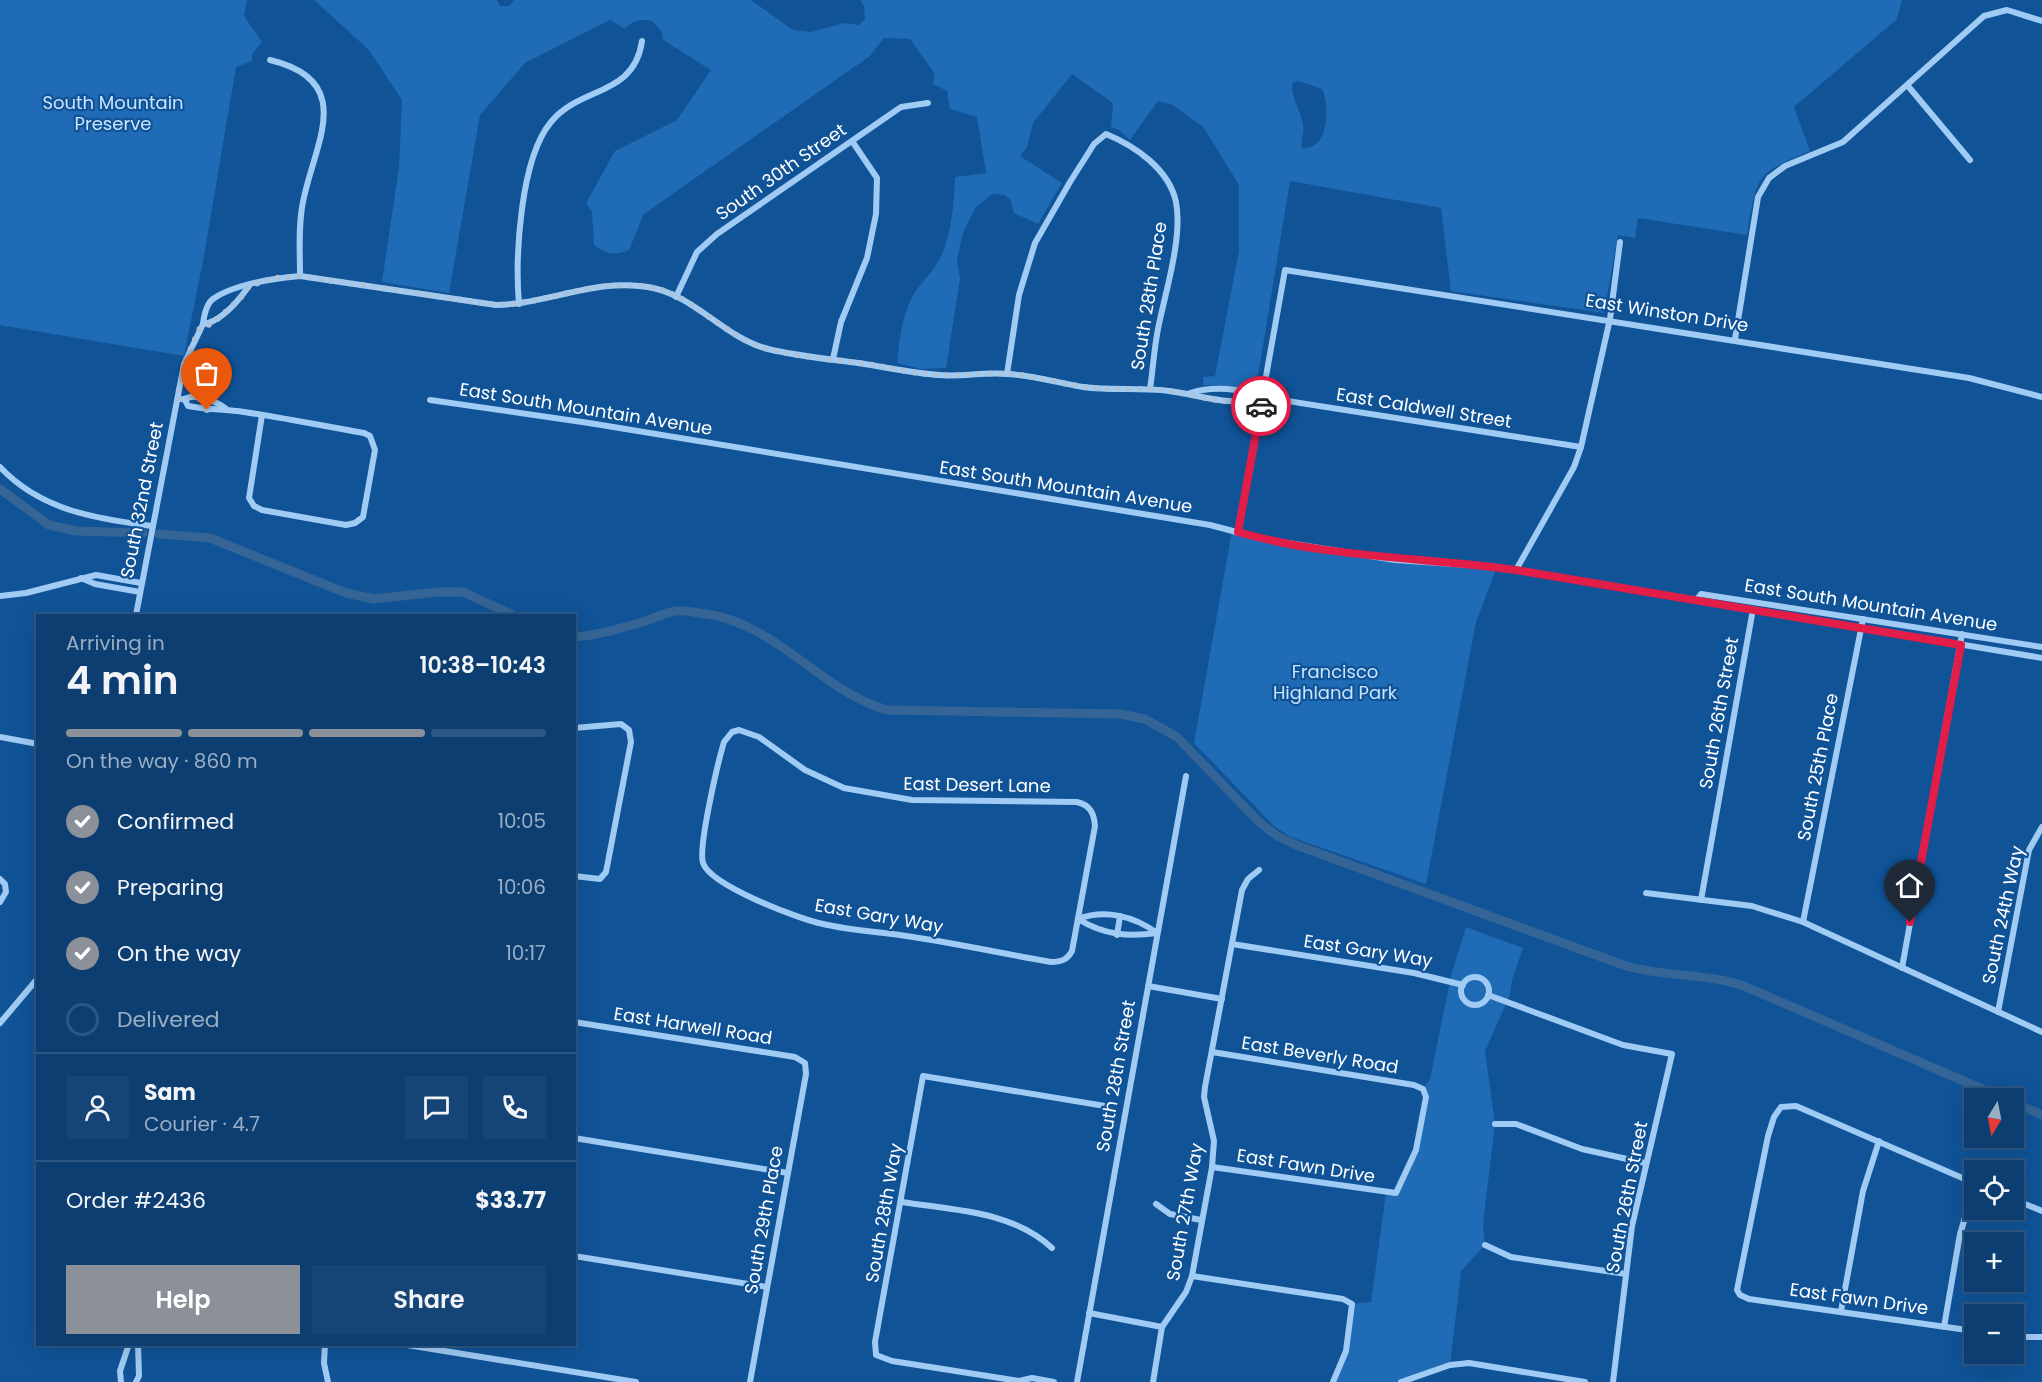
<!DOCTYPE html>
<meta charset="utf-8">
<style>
body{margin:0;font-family:Poppins,sans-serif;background:#154576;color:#f1f3f6;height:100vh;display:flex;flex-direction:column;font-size:22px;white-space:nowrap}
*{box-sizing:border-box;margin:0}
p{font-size:20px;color:#9aaec3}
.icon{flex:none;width:33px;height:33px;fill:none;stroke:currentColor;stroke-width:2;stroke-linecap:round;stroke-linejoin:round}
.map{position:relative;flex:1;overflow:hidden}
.sheet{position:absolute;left:36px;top:614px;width:540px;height:732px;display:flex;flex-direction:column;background:#0c3e71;border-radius:0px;box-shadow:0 6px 24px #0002,0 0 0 2px #2c5784}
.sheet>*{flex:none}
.needle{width:39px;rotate:190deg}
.fabs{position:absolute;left:1964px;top:1088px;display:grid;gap:12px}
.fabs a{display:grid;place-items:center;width:60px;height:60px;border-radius:0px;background:#0c3e71;box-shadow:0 6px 24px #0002,0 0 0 2px #2c5784;font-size:30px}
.pin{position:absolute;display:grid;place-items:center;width:51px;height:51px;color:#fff;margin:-62px -26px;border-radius:50% 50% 50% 0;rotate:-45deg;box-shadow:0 0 6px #0007}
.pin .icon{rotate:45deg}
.courier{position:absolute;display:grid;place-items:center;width:60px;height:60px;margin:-30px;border:4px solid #e11d48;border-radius:50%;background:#fff;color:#222;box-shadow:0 2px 8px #0007}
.headline em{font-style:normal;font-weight:600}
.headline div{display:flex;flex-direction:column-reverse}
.headline{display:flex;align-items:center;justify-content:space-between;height:102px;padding:0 30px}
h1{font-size:39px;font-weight:600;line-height:45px}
.bar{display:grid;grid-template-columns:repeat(4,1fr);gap:9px 6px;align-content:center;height:72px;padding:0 30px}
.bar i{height:8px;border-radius:4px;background:#2c5784}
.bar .active{background:#8c9099}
.bar p{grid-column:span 4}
.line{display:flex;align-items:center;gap:15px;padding:0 30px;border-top:2px solid #2c5784}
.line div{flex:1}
.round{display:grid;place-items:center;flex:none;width:63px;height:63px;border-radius:0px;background:#154576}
ol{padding:0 30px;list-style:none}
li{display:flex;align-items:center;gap:18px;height:66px}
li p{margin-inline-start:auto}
li .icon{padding:6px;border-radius:50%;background:#8c9099;color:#fff;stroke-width:4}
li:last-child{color:#9aaec3}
li i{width:33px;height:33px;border:3px solid #2c5784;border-radius:50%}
.primary-button{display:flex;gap:12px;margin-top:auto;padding:12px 30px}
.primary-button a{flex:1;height:69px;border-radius:0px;background:#8c9099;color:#fff;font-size:24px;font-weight:600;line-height:69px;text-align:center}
.primary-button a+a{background:#154576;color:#f1f3f6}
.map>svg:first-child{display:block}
.green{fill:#1f6bb5;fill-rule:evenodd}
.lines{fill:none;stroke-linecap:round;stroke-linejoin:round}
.canal{stroke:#346596;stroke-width:9}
.street{stroke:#a0cbf4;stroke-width:6}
.done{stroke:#abc3db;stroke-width:6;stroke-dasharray:0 10.8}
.route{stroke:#e11d48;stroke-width:8}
.labels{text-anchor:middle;stroke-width:4.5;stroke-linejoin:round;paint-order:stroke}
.park-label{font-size:18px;fill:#c9e4fe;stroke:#105397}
.street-label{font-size:18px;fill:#fff;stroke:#105397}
</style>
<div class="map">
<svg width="2042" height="1382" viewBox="0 0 2042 1382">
<rect width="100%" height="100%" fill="#105397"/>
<!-- green -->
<g class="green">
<polygon points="0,0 247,0 244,16 262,42 252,54 252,61 236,67 204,256 184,356 0,325"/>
<path d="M314 0H497L500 6H509L514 0H751L793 30 811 32 844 23 859 25 865 19 864 6 860 0H1902L1897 19 1794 107 1810 151C1754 174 1757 176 1747 235L1638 218 1635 238 1618 235 1604 313 1451 291 1441 208 1290 181 1257 382 1252 388 1203 385V377L1215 376 1239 251V185L1204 128 1173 105 1158 101 1130 140 1119 130 1111 127 1113 103 1072 74 1033 123 1027 147 1020 156 1062 183 1038 224 1014 213 1010 199 1004 195 992 194 975 208 963 233 957 260 960 279 946 368 922 369 897 363C900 338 902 309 918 288 927 276 936 268 942 254 952 230 954 202 955 177L986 173 977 117 950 109 947 91 933 84 935 74 910 39 884 38 870 56 644 214 629 250C614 256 607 255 594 245L592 212 586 203 615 151 677 120 711 70 663 40 662 32 653 22C641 18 633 20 625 29L610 20 525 63 480 115 449 293 382 282 399 167 402 100 369 50ZM1299 81 1322 89C1330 106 1329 151 1302 148 1300 140 1305 133 1303 124 1301 110 1289 96 1293 82Z"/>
<polygon points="1232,531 1370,556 1497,567 1476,622 1426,884 1291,837 1275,827 1194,743"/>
<polygon points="1466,927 1523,948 1512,980 1510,995 1485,1051 1495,1124 1483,1224 1485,1245 1461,1271 1450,1365 1401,1382 1333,1382 1341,1366 1352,1304 1371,1302 1386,1193 1396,1193 1416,1150 1426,1097 1423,1089 1430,1079 1452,972"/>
</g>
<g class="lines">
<!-- canal -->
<g class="canal">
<polyline points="0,489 49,525 76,531 143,533"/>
<polyline points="159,534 210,538 346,593 374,599 438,592 463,592 513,615"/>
<path d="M574 637C599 635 622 628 646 621 655 618 666 612 676 611 683 610 692 612 699 613 775 620 818 690 887 710L1120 714 1145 719 1177 737 1259 822 1277 836 1296 845 1626 966C1665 977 1706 973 1744 986L2003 1098"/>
<polyline points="2013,1102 2042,1115"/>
</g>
<!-- street -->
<g class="street">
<path d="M270 60C358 81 314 144 303 202 298 226 300 252 300 276"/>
<polyline points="1908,86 1970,160"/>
<polyline points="676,297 697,252 717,234 901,107 928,103"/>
<path d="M519 304C515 258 520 159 551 122 580 86 634 97 642 41"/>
<path d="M203 324C204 316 206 304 213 299 234 284 276 278 300 276L496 305C549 304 595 278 648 287 694 294 724 338 768 349 797 356 828 359 858 363 885 367 912 373 939 375 961 377 984 372 1007 374 1032 375 1058 383 1083 387 1112 391 1141 387 1169 391 1201 395 1231 408 1262 397"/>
<path d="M203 324C221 322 239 300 249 286"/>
<polyline points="1735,339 1758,197 1769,178 1785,166 1843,142 1984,16 2007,10 2042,21"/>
<polyline points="833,359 841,322 867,258 876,214 877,178 852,141"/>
<path d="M1007 374 1019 295 1035 243 1070 182 1094 144 1106 134C1135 146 1169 169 1176 202 1183 238 1165 293 1158 329 1154 349 1153 369 1150 389"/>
<path d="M1190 393C1212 386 1242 388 1262 397L1581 447"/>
<path d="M181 399C184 400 187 398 190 397 199 395 221 403 227 410"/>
<path d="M185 400 188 406C208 410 225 409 244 412 284 418 324 426 364 433L370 436 375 450 363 517 355 523 346 525 262 510 254 506 249 498 262 415"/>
<polyline points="430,400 589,423 1210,525 1263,539 1395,560 1497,567 2042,658"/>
<path d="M0 467C40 510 96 519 152 526"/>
<polyline points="1238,533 1285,270 1969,378 2042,397"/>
<polyline points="1516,570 1574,467 1581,447 1610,319 1620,242"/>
<polyline points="81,578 95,584 140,592"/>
<polyline points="0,596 26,593 96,575 141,583"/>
<polyline points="1697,599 1701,594 2042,647"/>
<polyline points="136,615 184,364 203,324"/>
<polyline points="574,728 621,724 629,730 631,742 606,872 600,879 574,876"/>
<path d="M739 730 759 737 805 770 844 788 912 800 1077 802C1090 805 1094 813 1095 826L1072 951C1067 960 1061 962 1051 962 1005 954 959 944 913 937 883 932 853 931 823 924 799 919 711 886 703 863 698 847 718 762 724 742L732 732Z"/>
<polyline points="0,737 38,744"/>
<polyline points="0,879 5,884 6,892 0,902"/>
<polyline points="1646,893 1752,906 1803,922 2042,1032"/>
<polyline points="1701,900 1753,609"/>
<path d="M1078 919C1105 909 1134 916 1157 933"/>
<path d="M1078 919C1104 935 1128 937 1157 933"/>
<polyline points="1803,922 1863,619"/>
<polyline points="1117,935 1120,916"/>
<polyline points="1232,944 1414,973 1463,985"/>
<polyline points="1902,968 1962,634"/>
<circle cx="1475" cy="991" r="14"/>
<polyline points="1148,986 1222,999"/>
<polyline points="1488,995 1623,1045 1672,1054 1632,1226 1613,1382"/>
<polyline points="1998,1012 2029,850 2042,827"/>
<polyline points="574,1022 795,1057 805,1063 806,1074 750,1382"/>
<polyline points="0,1023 38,978"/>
<polyline points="1212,1052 1414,1085 1423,1089 1426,1097 1416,1150 1396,1193 1212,1167"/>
<polyline points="1495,1124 1516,1124 1582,1149 1645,1163"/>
<polyline points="574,1138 788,1173"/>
<polyline points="1974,1183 1796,1106 1781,1107 1774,1117 1768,1136 1737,1290 1740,1295 1749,1299 1974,1331"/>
<polyline points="2013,1199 2042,1211"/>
<path d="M902 1202C953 1210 1013 1211 1052 1248"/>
<polyline points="1156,1204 1170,1214 1201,1220"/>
<polyline points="1485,1245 1511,1257 1626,1274"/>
<polyline points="574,1256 767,1287"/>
<polyline points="1192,1276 1343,1299 1352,1304 1346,1351 1333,1382"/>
<polyline points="1841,1311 1863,1191 1879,1141"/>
<polyline points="1089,1313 1162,1327"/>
<polyline points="1944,1327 1960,1234 1974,1189"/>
<polyline points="2013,1337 2042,1337"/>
<polyline points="325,1344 324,1363 328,1382"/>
<polyline points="401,1344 636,1382"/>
<polyline points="121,1382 120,1371 129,1344"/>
<polyline points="136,1382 139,1376 138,1344"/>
<polyline points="1054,1382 1032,1378 1019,1381 892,1361 876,1355 875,1342 923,1076 1105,1106"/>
<polyline points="1077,1382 1186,776"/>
<polyline points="1153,1382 1162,1327 1186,1292 1192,1276 1212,1167 1214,1141 1204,1097 1205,1087 1242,890 1248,879 1259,870"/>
<polyline points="1401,1382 1450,1365 1469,1363 1585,1382"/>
</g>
</g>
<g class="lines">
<!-- done -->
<path class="done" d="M207 410 211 401 190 397 185 400 177 399 184 364 200 328 213 323 238 301 249 286 274 278 300 276 496 305C549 304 595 278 648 287 694 294 724 338 768 349 800 357 835 360 867 364 891 368 915 374 939 375 962 377 985 372 1007 374 1033 375 1058 383 1083 387 1112 391 1141 387 1169 391 1201 395 1231 408 1263 398L1261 406"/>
<!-- route -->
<path class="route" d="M1261 406 1238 532C1329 558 1424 557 1516 570L1961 645 1910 922"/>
</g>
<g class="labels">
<!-- park labels -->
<g class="park-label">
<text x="113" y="109">South Mountain<tspan x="113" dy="21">Preserve</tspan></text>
<text x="1335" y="678">Francisco<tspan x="1335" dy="21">Highland Park</tspan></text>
</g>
<!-- street labels -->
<g class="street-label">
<text transform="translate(781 172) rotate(-35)" y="6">South 30th Street</text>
<text transform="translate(1149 296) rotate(-81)" y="6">South 28th Place</text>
<text transform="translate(1667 313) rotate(9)" y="6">East Winston Drive</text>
<text transform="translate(1424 408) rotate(9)" y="6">East Caldwell Street</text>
<text transform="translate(586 409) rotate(9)" y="6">East South Mountain Avenue</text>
<text transform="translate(1066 487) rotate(9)" y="6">East South Mountain Avenue</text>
<text transform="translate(142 500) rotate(-79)" y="6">South 32nd Street</text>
<text transform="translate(1871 605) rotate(9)" y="6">East South Mountain Avenue</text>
<text transform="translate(1719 713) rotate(-80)" y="6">South 26th Street</text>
<text transform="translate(1818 767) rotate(-79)" y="6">South 25th Place</text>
<text transform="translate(977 785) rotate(1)" y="6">East Desert Lane</text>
<text transform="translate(2003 915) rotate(-78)" y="6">South 24th Way</text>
<text transform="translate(879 916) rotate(10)" y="6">East Gary Way</text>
<text transform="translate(1368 951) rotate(9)" y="6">East Gary Way</text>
<text transform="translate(693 1026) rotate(9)" y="6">East Harwell Road</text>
<text transform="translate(1320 1055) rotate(9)" y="6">East Beverly Road</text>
<text transform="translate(1116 1076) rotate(-80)" y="6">South 28th Street</text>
<text transform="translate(1306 1166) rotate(9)" y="6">East Fawn Drive</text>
<text transform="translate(1627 1197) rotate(-79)" y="6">South 26th Street</text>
<text transform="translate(1185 1212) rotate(-80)" y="6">South 27th Way</text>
<text transform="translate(884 1213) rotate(-80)" y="6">South 28th Way</text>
<text transform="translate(764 1220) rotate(-80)" y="6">South 29th Place</text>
<text transform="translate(1859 1299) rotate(8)" y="6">East Fawn Drive</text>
</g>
</g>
</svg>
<div class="fabs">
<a><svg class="needle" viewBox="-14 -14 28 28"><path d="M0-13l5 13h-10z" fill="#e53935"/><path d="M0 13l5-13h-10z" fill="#9aaec3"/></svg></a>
<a><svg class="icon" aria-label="locate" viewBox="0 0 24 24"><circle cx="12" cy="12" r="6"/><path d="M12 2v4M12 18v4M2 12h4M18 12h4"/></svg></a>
<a>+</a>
<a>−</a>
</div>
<div class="pin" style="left:207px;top:410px;background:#ea580c"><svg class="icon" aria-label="bag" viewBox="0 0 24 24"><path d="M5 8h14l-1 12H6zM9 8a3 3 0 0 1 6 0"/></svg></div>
<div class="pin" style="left:1910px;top:922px;background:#1f2937"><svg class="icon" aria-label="home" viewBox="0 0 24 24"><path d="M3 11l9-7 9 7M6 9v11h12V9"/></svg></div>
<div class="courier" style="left:1261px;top:406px"><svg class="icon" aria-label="car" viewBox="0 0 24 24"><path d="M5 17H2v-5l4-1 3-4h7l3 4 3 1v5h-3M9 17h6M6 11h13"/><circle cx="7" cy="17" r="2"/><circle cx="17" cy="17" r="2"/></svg></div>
<section class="sheet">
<div class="headline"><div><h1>4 min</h1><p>Arriving in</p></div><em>10:38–10:43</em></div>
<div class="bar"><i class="active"></i><i class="active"></i><i class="active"></i><i></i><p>On the way · 860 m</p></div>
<ol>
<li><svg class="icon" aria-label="check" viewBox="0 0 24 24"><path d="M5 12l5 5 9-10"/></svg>Confirmed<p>10:05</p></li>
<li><svg class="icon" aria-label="check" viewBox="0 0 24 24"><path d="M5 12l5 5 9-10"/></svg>Preparing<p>10:06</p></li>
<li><svg class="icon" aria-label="check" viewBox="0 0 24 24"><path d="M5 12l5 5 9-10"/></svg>On the way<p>10:17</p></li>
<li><i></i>Delivered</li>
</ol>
<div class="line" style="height:108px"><a class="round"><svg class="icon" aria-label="person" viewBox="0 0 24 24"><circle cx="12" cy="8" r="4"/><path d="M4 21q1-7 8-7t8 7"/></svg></a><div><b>Sam</b><p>Courier · 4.7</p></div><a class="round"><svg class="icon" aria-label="chat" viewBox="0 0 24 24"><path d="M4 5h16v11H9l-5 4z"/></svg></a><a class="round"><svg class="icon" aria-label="phone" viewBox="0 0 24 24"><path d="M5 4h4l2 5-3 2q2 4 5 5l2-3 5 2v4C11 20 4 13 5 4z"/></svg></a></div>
<div class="line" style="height:78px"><div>Order #2436</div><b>$33.77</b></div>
<div class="primary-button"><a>Help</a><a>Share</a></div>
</section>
</div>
